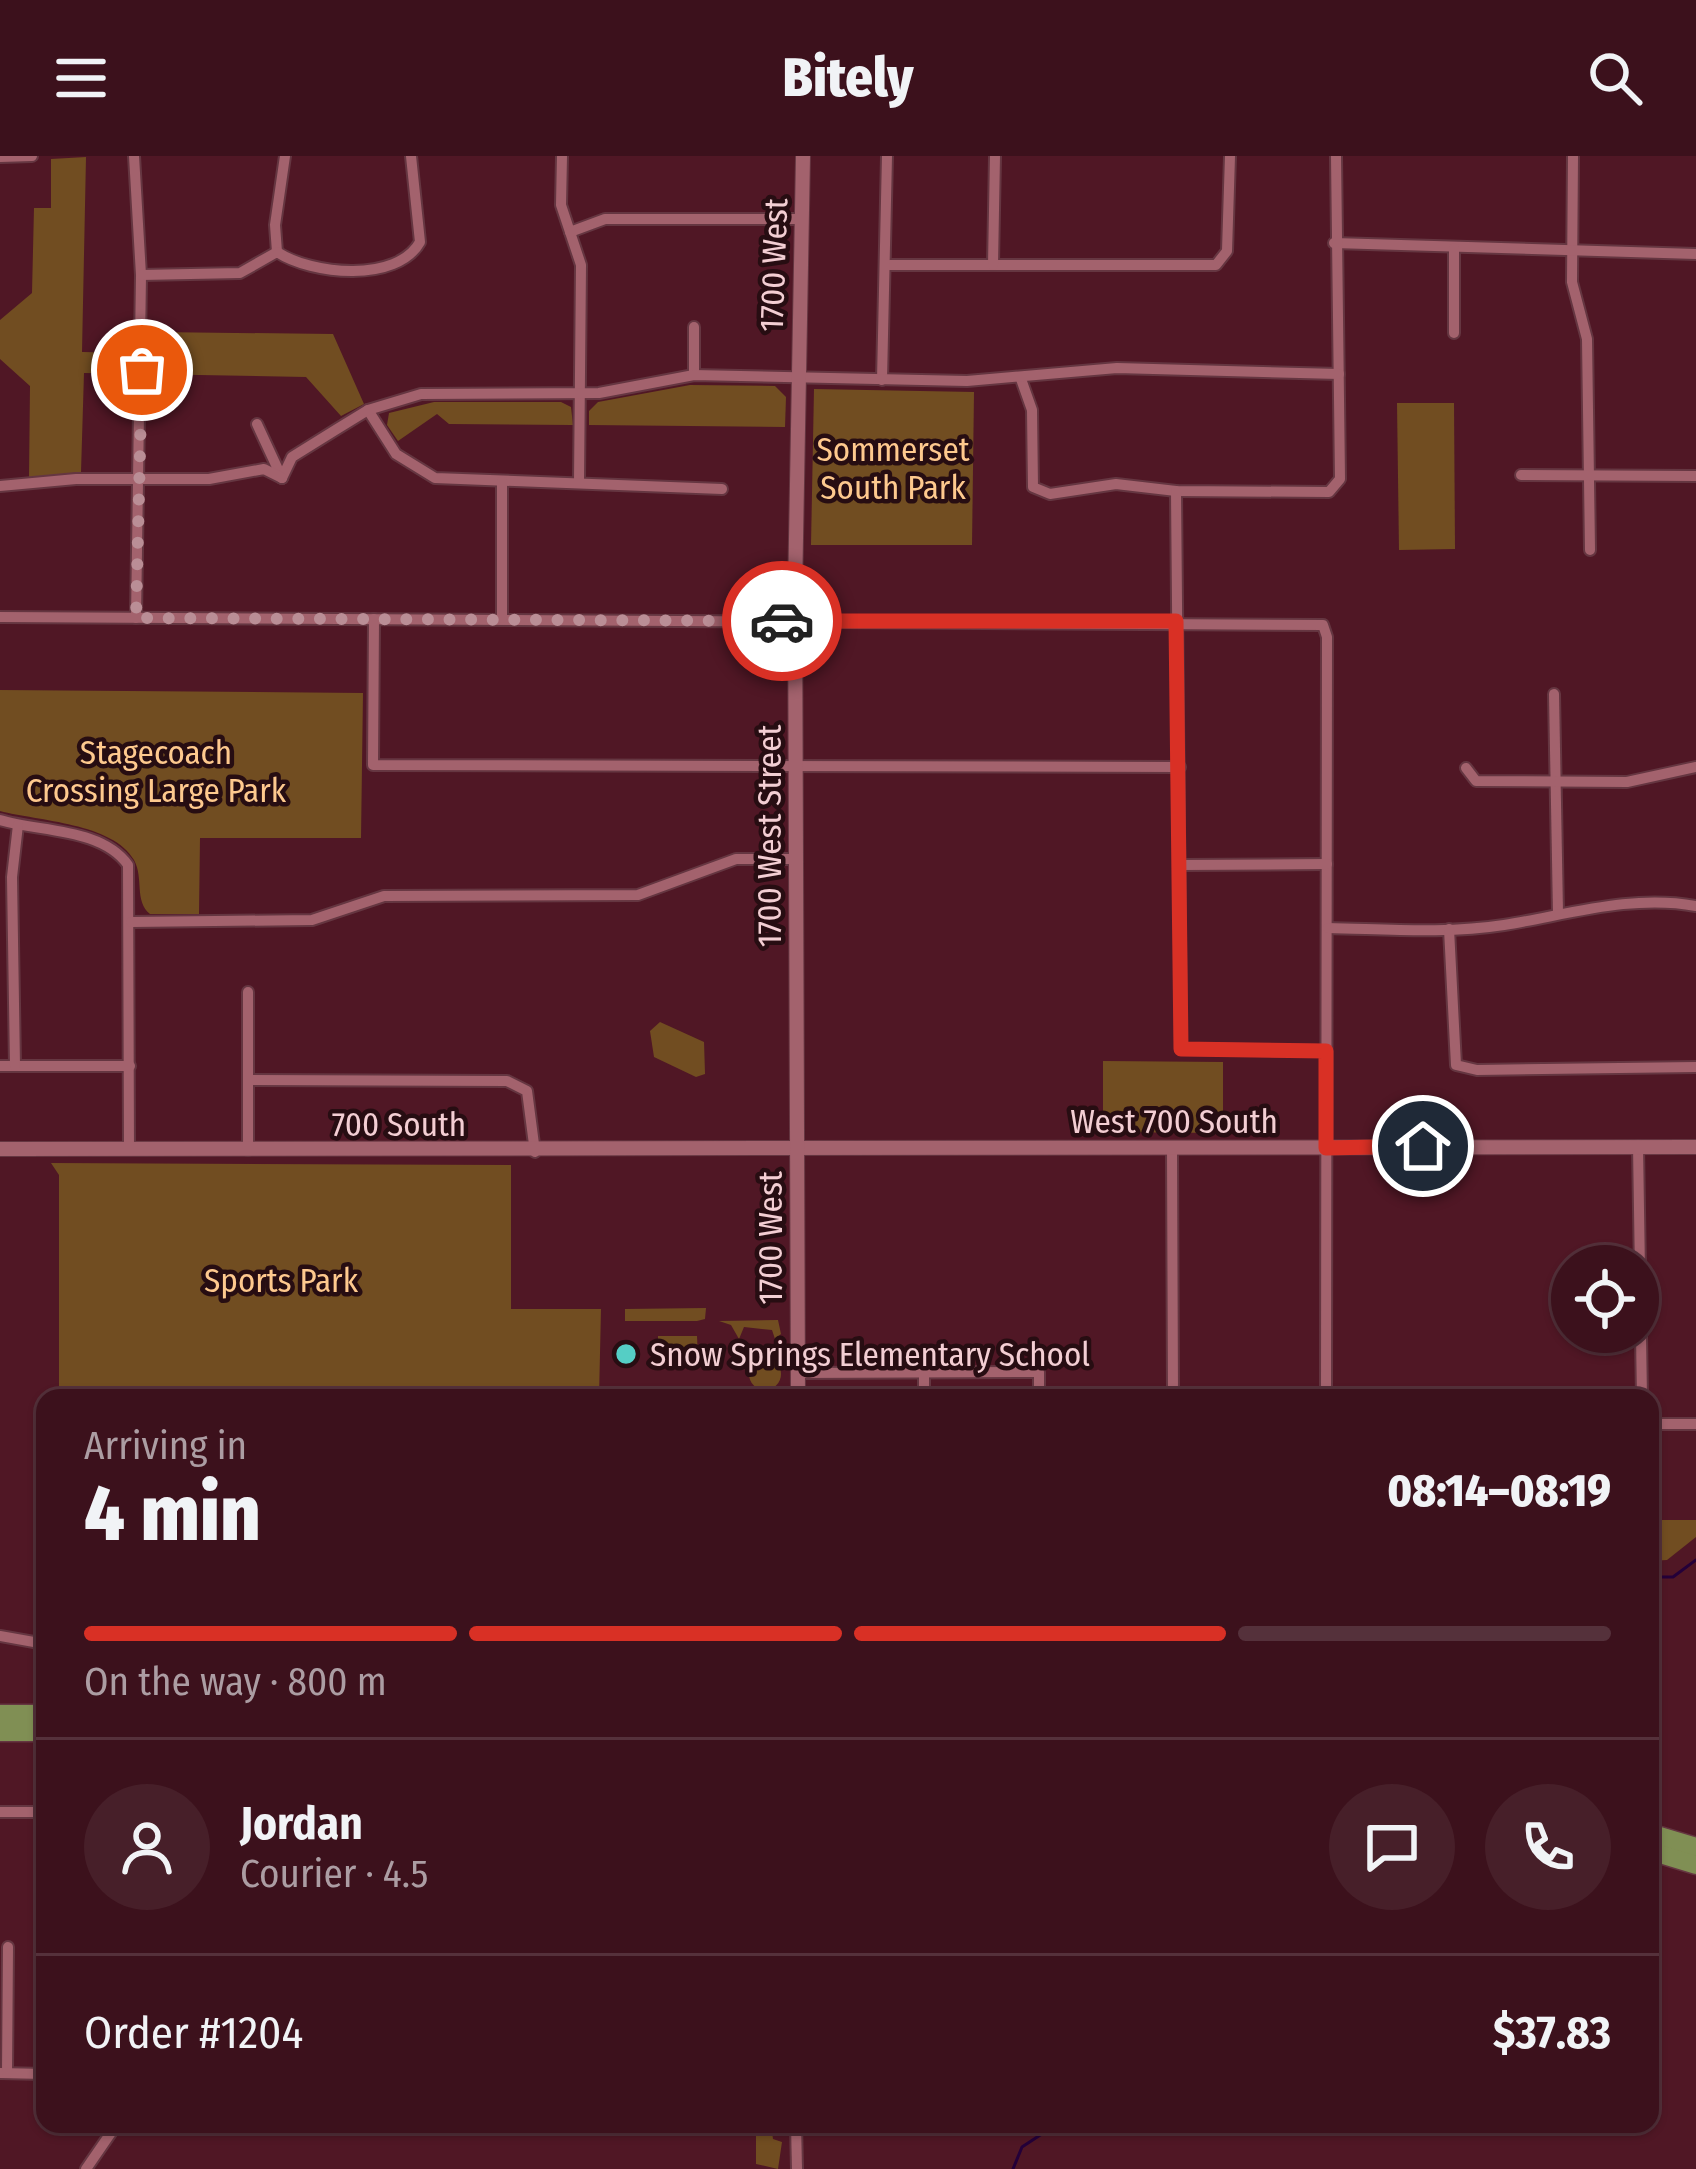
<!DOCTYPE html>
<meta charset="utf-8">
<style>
body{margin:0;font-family:"Fira Sans Condensed",sans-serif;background:#471f29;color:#f1f3f6;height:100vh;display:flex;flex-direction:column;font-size:45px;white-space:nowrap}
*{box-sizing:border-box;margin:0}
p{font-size:39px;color:#ac9da3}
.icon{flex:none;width:66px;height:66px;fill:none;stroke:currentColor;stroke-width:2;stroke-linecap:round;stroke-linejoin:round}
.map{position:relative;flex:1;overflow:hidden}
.drawer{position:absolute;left:36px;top:1233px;width:1623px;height:744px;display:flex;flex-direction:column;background:#3c111c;border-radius:24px;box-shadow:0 3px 9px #0004,0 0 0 3px #55313b}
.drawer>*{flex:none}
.fabs{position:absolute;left:1551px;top:1089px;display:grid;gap:24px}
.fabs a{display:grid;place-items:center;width:108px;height:108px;border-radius:50%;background:#3c111c;box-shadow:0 3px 9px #0004,0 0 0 3px #55313b;font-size:60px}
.pin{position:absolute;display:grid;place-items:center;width:102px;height:102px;color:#fff;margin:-51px;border:6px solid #fff;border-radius:50%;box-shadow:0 3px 12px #0007}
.courier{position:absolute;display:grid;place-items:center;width:120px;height:120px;margin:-60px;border:9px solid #d93025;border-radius:50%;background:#fff;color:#222;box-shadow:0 3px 15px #0007}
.overview em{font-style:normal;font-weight:800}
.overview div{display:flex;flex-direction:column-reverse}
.overview{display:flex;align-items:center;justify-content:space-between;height:204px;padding:0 48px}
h1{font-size:78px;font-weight:800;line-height:90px}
.bar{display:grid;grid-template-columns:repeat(4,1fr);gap:18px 12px;align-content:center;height:144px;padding:0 48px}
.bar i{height:15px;border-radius:9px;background:#55313b}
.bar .on{background:#d93025}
.bar p{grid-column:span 4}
.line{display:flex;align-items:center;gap:30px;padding:0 48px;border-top:3px solid #55313b}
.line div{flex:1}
.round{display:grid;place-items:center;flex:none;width:126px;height:126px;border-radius:63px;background:#471f29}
header{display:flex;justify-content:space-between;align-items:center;height:156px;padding:0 48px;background:#3c111c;font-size:54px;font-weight:800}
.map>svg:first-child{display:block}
.green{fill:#714d21}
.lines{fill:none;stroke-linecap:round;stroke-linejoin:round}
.stream{stroke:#240039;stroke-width:3}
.minor-casing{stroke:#653641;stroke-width:14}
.tertiary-casing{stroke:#653641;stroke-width:16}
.trunk-casing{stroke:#653641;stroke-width:21}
.minor{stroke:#a3626d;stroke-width:10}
.tertiary{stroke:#a3626d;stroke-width:14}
.trunk{stroke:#808f54;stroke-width:18}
.done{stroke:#ba8e96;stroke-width:12;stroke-dasharray:0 21.6}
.route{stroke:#d93025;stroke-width:15}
.poi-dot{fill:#55cec5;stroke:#270d12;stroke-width:4.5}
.labels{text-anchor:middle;stroke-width:9;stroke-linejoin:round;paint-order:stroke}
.street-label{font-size:33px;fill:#f3ced3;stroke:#270d12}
.park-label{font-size:33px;fill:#fec98e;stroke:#270d12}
.poi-label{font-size:33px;fill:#f3ced3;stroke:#270d12;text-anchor:start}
</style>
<header><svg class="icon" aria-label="menu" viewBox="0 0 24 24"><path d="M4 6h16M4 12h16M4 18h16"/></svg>Bitely<svg class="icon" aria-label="search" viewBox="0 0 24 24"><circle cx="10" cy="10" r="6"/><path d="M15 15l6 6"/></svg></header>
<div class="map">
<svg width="1696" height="2013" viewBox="0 0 1696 2013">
<rect width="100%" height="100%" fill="#501725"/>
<!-- green -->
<g class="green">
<polygon points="86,1 82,196 135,197 155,176 333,178 364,248 341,260 306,221 84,217 81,316 29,322 30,230 0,203 0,164 32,137 34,52 51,52 51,3"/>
<polygon points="690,229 775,230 786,241 785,271 589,269 589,255 598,246"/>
<polygon points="814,233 974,236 972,389 811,389"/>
<polygon points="434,246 561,246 571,251 573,269 449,268 437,258 398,285 387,269 389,257"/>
<polygon points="1397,247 1454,247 1455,393 1399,394"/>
<path d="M0 534 363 537 361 682H200L199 758H150C134 745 144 722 134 704 113 667 38 665 0 655Z"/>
<polygon points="660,866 704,886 705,918 696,921 654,901 650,875"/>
<polygon points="1103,905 1223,906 1223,977 1103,976"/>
<polygon points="51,1007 511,1009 511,1153 601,1153 599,1242 59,1242 59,1019"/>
<polygon points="706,1152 705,1163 697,1165 625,1165 625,1153"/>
<polygon points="778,1164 781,1178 775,1183 772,1174 744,1171 739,1183 731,1169 719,1165"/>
<polygon points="658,1180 697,1180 698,1202 658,1198"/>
<circle cx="765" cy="1218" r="16"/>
<polygon points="1650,1364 1696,1364 1696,1381 1667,1404 1650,1405"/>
<polygon points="772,1976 773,1983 782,1986 778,2013 756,2008 756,1977"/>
</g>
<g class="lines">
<!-- stream -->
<g class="stream">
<polyline points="1650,1421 1673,1421 1696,1404"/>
<polyline points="1013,2013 1022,1991 1057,1968"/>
</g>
<defs>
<g id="minor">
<polyline points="134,0 141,119 136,462"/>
<polyline points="562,0 561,49 581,109 579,325"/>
<polyline points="1573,0 1572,126 1587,183 1590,394"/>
<polyline points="0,1 32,0"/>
<polyline points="570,76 605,63 802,63"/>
<polyline points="1334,87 1696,98"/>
<polyline points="277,96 275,69 285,0"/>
<polyline points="886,109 1216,109 1227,95 1230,0"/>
<polyline points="993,109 995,0"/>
<path d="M141 119 240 117 277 96C312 119 397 127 420 86L411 0"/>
<polyline points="1454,177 1454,92"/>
<polyline points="694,219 694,171"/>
<polyline points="1021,223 1032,254 1033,331 1050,338 1116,328 1176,335 1329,336 1340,323 1336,0"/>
<polyline points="882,224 887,0"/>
<polyline points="368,254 396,298 435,322 722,333"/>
<polyline points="257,268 282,322"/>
<polyline points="1521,319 1696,320"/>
<polyline points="282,322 292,301 337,273 368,254 421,238 599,237 694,219 967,225 1117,212 1339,218"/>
<polyline points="0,330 76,323 209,323 264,313 282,322"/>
<polyline points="1176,335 1181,893 1326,895"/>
<polyline points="0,461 1323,469 1327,481 1326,1242"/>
<polyline points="502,462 502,325"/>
<polyline points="374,463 373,609 1180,611"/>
<polyline points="1554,538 1558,757"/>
<polyline points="1466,612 1476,625 1627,626 1696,611"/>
<path d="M0 664C40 676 102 672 128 709L129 993"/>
<polyline points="1181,709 1327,708"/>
<polyline points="131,766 312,764 384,740 638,739 736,703 797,703"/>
<path d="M1328 772C1385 773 1446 778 1504 769 1567 759 1631 738 1696 750"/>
<polyline points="1449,773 1456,909 1477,914 1696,911"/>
<polyline points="0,910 130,910"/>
<polyline points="15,910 12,721 18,669"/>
<polyline points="248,924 507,925 527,935 535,996"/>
<polyline points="1638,990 1642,1242"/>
<polyline points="1172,992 1173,1242"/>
<polyline points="248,994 248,836"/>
<polyline points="798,1217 1039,1216 1039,1242"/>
<polyline points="924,1242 924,1216"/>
<polyline points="1650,1268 1696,1268"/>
<polyline points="0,1480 45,1488"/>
<polyline points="0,1656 45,1656"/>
<polyline points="0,1917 45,1918"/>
<polyline points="7,1917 8,1791"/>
<polyline points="796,1968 797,2013"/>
<polyline points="86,2013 117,1968"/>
</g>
<g id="tertiary">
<polyline points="0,993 1696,991"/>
<polyline points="798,1242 795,437 803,0"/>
</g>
<g id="trunk">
<polyline points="0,1558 45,1558"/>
<polyline points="0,1576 45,1576"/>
<polyline points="1650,1677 1696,1691"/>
<polyline points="1650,1695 1696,1709"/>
</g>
</defs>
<!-- minor casing -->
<use href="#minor" class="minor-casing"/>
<!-- tertiary casing -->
<use href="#tertiary" class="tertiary-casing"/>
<!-- trunk casing -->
<use href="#trunk" class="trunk-casing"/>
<!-- minor -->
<use href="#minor" class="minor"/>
<!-- tertiary -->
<use href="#tertiary" class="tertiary"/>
<!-- trunk -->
<use href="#trunk" class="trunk"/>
</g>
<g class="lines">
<!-- done -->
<polyline class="done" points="142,214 136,462 782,465"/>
<!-- route -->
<polyline class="route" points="782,465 1176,465 1181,893 1326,895 1326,992 1423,990"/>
</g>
<!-- markers -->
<circle class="poi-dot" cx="626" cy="1198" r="12"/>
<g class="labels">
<!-- street labels -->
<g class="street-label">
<text transform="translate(773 109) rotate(-88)" y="12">1700 West</text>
<text transform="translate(769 680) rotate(-90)" y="12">1700 West Street</text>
<text x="1174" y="977">West 700 South</text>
<text x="399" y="980">700 South</text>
<text transform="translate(770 1082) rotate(-90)" y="12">1700 West</text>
</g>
<!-- park labels -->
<g class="park-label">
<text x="893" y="305">Sommerset<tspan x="893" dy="38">South Park</tspan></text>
<text x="156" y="608">Stagecoach<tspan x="156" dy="38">Crossing Large Park</tspan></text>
<text x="281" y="1136">Sports Park</text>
</g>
<!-- poi labels -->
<g class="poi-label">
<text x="650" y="1210">Snow Springs Elementary School</text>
</g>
</g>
</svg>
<div class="fabs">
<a><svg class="icon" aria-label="locate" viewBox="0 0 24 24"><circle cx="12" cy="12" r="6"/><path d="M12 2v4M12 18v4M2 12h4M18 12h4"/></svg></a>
</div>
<div class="pin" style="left:142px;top:214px;background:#ea580c"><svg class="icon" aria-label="bag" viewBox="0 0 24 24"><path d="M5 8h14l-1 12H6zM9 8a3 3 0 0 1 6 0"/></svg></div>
<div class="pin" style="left:1423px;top:990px;background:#1f2937"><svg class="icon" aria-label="home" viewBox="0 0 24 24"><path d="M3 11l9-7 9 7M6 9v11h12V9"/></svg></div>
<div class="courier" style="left:782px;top:465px"><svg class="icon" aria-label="car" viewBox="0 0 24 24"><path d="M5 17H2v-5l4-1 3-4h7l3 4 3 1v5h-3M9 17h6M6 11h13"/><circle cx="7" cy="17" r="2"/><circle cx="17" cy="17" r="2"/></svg></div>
<section class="drawer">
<div class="overview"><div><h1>4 min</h1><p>Arriving in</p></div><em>08:14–08:19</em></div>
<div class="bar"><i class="on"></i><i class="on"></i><i class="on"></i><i></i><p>On the way · 800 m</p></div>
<div class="line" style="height:216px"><a class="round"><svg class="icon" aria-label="person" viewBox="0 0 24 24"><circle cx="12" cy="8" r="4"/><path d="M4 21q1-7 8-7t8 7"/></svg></a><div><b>Jordan</b><p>Courier · 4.5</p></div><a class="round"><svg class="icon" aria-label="chat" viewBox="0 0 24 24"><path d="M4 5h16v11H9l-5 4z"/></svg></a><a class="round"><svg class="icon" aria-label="phone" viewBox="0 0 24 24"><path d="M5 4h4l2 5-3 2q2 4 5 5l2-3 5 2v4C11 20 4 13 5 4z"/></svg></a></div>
<div class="line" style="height:156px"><div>Order #1204</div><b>$37.83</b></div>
</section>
</div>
